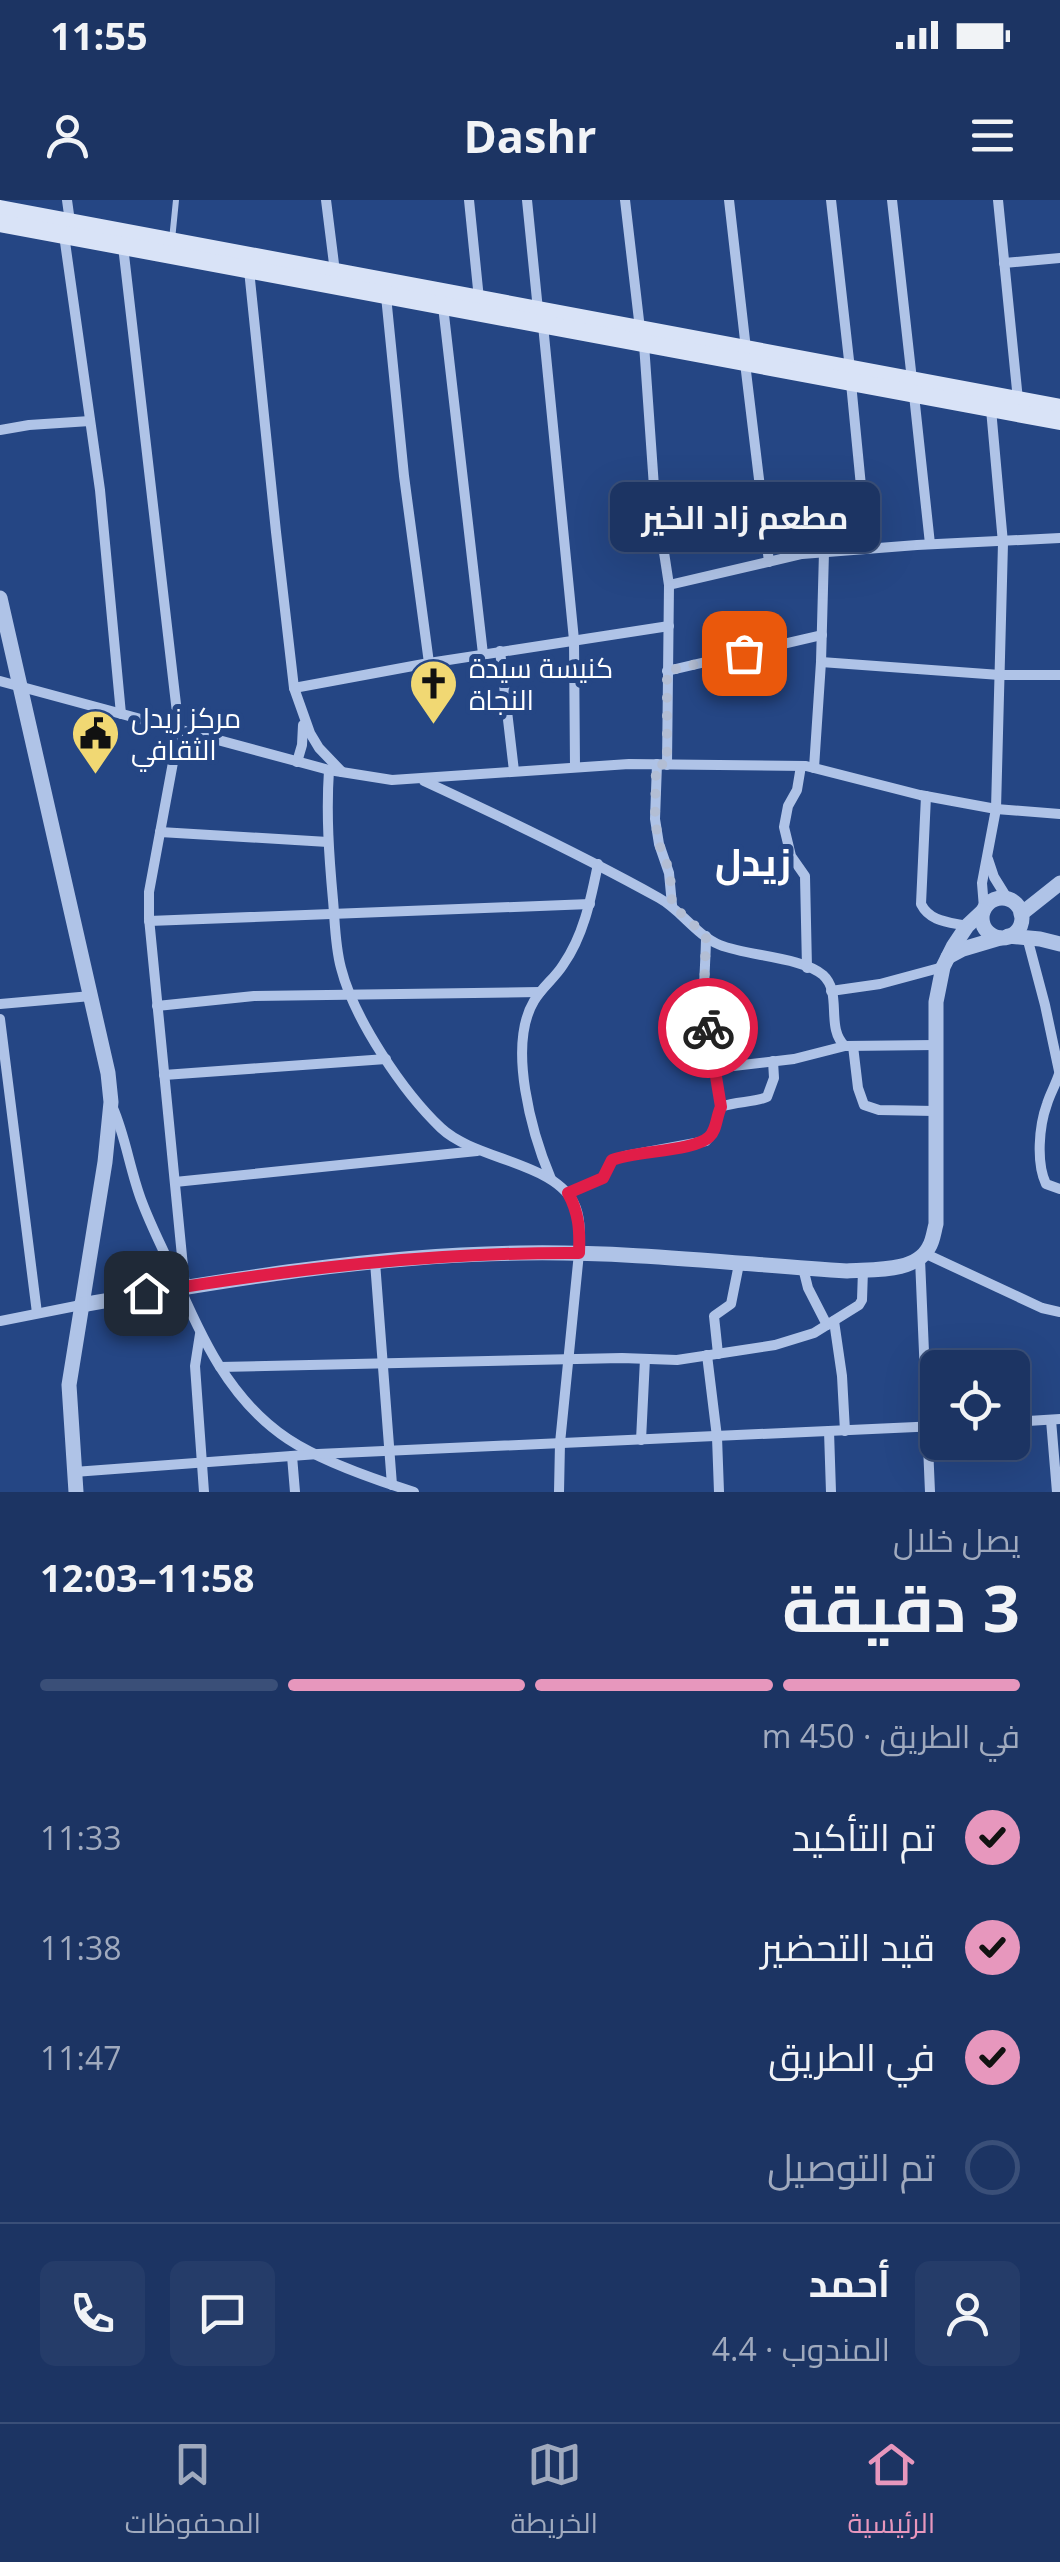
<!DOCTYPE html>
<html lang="ar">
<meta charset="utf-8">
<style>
body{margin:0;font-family:"Open Sans",Cairo,sans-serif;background:#253c69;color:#f1f3f6;direction:rtl;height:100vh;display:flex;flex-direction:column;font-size:38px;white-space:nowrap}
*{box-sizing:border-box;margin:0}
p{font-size:32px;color:#a0aabe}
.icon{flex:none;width:55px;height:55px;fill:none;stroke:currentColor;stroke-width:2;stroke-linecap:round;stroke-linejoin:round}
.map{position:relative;height:1292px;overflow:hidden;direction:ltr}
.details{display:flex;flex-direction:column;background:#1c3463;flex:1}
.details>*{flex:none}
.buttons{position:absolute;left:920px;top:1150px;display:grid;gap:20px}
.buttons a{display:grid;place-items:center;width:110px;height:110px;border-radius:15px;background:#1c3463;box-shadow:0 10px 40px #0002,0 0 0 2px #3a4f78;font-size:50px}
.pin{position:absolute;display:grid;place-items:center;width:85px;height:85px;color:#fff;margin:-42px;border-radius:20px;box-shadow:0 5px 15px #0006}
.courier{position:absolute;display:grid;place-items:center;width:100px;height:100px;margin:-50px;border:8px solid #e11d48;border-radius:50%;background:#fff;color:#222;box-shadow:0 2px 12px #0007}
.bubble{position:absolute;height:70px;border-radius:15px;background:#1c3463;box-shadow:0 10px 40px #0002,0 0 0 2px #3a4f78;font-size:32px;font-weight:700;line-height:70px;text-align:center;direction:rtl}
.overview em{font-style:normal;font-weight:700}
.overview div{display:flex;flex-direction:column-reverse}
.overview{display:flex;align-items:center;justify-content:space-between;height:170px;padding:0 40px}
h1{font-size:65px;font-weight:700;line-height:75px}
.bar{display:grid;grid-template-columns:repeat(4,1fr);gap:15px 10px;align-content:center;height:120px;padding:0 40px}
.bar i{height:12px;border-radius:8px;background:#3a4f78}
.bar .on{background:#e797bd}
.bar p{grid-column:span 4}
.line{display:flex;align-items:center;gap:25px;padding:0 40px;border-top:2px solid #3a4f78}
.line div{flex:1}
.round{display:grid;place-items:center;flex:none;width:105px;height:105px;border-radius:15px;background:#253c69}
ol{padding:0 40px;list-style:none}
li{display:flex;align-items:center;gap:30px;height:110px}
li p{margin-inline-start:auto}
li .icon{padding:10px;border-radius:50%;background:#e797bd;color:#111;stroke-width:4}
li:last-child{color:#a0aabe}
li i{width:55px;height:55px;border:5px solid #3a4f78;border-radius:50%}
.status{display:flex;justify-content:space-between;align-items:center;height:70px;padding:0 50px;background:#1c3463;direction:ltr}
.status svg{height:28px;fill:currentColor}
header{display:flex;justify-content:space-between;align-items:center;height:130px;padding:0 40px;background:#1c3463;font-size:45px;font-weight:700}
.dock{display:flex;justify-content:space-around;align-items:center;height:140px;border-top:2px solid #3a4f78;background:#1c3463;font-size:28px;color:#a0aabe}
.dock a{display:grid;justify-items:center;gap:5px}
.dock .on{color:#e797bd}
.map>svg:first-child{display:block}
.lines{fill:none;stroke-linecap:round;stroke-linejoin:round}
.service{stroke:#afc3e7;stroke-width:6}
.minor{stroke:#afc3e7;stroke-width:10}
.tertiary{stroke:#afc3e7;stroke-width:15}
.secondary{stroke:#d9e3f7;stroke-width:18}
.done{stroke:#b3bed4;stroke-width:10;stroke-dasharray:0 18}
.route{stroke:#e11d48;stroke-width:12}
.labels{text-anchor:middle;stroke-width:10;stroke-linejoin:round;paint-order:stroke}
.poi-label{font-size:28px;fill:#fff;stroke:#254684;text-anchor:start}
.district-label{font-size:38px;font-weight:bold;fill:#fff;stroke:#254684}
</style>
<div class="status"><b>11:55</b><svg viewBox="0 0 49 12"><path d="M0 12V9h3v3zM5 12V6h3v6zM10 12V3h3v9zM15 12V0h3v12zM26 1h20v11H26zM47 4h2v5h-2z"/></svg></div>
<header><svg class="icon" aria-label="menu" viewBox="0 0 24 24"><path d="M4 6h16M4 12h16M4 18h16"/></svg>Dashr<svg class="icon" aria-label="person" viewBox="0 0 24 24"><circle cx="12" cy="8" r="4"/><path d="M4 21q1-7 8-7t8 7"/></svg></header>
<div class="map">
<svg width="1060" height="1292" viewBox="0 0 1060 1292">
<rect width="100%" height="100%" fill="#254684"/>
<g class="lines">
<!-- service -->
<polyline class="service" points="172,40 176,0"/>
<!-- minor -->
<g class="minor">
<polyline points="67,0 70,22"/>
<polyline points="326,0 335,72"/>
<polyline points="469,0 479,99"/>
<polyline points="527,0 538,110"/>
<polyline points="625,0 640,129"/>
<polyline points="729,0 746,149"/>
<polyline points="831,0 850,169"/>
<polyline points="892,0 912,180"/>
<polyline points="998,0 1018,200"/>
<polyline points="64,35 100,290 121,514"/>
<polyline points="123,46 179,530 149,692 149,718 185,1087"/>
<polyline points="1004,63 1060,58"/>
<polyline points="249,70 276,332 294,488 310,533 319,548 342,572"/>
<polyline points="386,96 404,276 429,463"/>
<polyline points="443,106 483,454"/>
<polyline points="543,125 574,440 575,567"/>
<polyline points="644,144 654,287 669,385 667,565"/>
<polyline points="745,163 769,362"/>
<polyline points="851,183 867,348"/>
<polyline points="914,195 930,344"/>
<polyline points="0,230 29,225 90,221"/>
<polyline points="669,385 802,354 917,345 1060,338"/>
<polyline points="500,451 514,571"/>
<polyline points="821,462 1000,475 1060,475"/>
<polyline points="667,471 822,435"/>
<polyline points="0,481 329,570 392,580 629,564 806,566 920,595 996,609 1060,614"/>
<polyline points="294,488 429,463 669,426"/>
<polyline points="297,562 302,545 303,525"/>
<polyline points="657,564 655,619 659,644 669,673 672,705"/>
<polyline points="801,566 797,590 788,606 784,627 791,656 805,676 807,768"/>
<polyline points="814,568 821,462 824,352"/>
<path d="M329 570C326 614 329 656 333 700 335 722 335 746 341 768 354 819 403 892 441 928 476 961 559 962 576 1008 581 1022 580 1038 579 1053L560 1243 559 1292"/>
<path d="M424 581C504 618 582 655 659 698 681 710 696 735 720 745 747 756 802 757 823 775 843 793 825 828 845 846L935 845"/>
<path d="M926 596 921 704C930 722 949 722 967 726"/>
<polyline points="160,632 328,642"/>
<polyline points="988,659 994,677 1007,698"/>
<polyline points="984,708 982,683 996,609 1003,343 991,209"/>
<polyline points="149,721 590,704"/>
<path d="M706 736C706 755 704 775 704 794 706 832 716 869 721 907"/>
<polyline points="1027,737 1045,805 1059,871"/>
<polyline points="831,791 880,784 943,767"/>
<polyline points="0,804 91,796"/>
<polyline points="157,806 254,796 540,792"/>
<polyline points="0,819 37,1113"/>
<polyline points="853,846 858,888 864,905 879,910 935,911"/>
<polyline points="716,868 794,859 845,846"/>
<path d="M1059 874C1056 884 1050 894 1047 904 1039 926 1036 963 1046 984L1060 989"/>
<polyline points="164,875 386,859"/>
<path d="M113 908C126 938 130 971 142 1002 151 1026 163 1049 173 1072 200 1135 229 1200 288 1239 321 1261 376 1280 414 1292"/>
<path d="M551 979C532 934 507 846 534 801 542 787 555 778 563 765 584 735 591 698 598 664"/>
<polyline points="175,982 477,951"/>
<path d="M568 993 603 978 612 960 625 956 706 941C717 930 715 920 721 907 737 901 753 903 767 897L774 878 773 861"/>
<polyline points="924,1053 1042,1108 1060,1112"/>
<polyline points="920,1059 930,1292"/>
<polyline points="375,1062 392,1285"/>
<polyline points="803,1068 808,1088 827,1125"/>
<polyline points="0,1121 81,1105"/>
<polyline points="834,1121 842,1176 845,1231"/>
<polyline points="200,1134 195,1166 204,1292"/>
<polyline points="718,1154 714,1116 731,1104 739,1064"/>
<polyline points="707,1155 717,1237 719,1292"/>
<polyline points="220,1167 622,1158 677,1160 775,1145 814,1133 859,1105 862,1100 863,1070"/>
<polyline points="1051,1220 1057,1292"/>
<polyline points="1012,1222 1060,1219"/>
<polyline points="829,1231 831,1292"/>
<polyline points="641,1240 645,1159"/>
<polyline points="292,1256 295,1292"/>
<polyline points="74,1272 318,1254 938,1226"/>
</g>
<!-- tertiary -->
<g class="tertiary">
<polyline points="0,398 108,873 111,902 105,962 69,1185 76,1292"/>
<circle cx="1002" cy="718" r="20"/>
<polyline points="1021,714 1060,683"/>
<polyline points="1008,736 1040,739 1060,744"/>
<polyline points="948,757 963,749 1000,738"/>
<path d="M81 1105C226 1080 372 1055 520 1053 629 1051 738 1064 847 1071 871 1069 916 1073 929 1047 933 1041 934 1031 936 1024V802L943 767 953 747 967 726 983 711"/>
</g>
<!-- secondary -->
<g class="secondary">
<polyline points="0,9 1060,208"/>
<polyline points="0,23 1060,221"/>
</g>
</g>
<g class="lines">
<!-- done -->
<polyline class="done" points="708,828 704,793 706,736 672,705 670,672 659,644 655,620 656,564 667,565 667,471 744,453"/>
<!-- route -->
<path class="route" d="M146 1093C290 1069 434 1052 579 1053 580 1030 579 1013 568 993L603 978 612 960C635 951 695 951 709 937 717 930 716 917 721 907L708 828"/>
</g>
<!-- icons -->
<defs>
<symbol id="church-pin" viewBox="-11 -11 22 30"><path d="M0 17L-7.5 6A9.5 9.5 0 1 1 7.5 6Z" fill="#f1d873" stroke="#254684"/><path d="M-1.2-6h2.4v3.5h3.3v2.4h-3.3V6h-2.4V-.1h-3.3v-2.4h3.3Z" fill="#111"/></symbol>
<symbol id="civic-pin" viewBox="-11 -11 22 30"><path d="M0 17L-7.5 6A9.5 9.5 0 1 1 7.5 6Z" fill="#f1d873" stroke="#254684"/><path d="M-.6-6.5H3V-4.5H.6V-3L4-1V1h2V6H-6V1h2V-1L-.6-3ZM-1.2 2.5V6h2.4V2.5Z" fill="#111"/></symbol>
</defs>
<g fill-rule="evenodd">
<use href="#church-pin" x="406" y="456" width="55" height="75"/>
<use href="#civic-pin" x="68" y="506" width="55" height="75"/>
</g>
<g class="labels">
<!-- poi labels -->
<g class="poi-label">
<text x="469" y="478">كنيسة سيدة<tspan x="469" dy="32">النجاة</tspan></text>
<text x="131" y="528">مركز زيدل<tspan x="131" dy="32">الثقافي</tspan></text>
</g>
<!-- district labels -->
<g class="district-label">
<text x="753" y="676">زيدل</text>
</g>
</g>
</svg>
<div class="buttons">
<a><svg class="icon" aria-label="locate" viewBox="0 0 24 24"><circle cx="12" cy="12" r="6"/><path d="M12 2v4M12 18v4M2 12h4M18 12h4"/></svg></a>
</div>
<div class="pin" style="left:744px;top:453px;background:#ea580c"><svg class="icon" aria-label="bag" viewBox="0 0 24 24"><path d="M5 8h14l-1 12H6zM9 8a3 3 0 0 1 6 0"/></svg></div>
<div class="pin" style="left:146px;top:1093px;background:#1f2937"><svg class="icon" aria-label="home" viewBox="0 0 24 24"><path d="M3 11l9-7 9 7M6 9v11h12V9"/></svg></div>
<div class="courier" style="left:708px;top:828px"><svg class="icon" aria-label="bike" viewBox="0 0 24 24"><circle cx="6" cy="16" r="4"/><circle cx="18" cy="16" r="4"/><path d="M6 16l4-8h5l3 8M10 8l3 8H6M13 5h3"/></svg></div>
<div class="bubble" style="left:610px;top:282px;width:270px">مطعم زاد الخير</div>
</div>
<section class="details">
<div class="overview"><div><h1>3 دقيقة</h1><p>يصل خلال</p></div><em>11:58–12:03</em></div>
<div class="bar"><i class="on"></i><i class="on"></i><i class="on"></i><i></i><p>في الطريق · 450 m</p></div>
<ol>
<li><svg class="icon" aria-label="check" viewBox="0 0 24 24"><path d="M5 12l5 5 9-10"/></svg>تم التأكيد<p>11:33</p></li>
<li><svg class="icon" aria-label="check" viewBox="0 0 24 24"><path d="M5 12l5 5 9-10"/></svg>قيد التحضير<p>11:38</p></li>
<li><svg class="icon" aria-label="check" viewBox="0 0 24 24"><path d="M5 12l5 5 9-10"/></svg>في الطريق<p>11:47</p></li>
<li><i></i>تم التوصيل</li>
</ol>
<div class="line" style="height:180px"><a class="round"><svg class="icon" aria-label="person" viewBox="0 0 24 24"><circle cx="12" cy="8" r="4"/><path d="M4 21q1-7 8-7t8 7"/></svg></a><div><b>أحمد</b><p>المندوب · 4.4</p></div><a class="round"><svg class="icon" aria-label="chat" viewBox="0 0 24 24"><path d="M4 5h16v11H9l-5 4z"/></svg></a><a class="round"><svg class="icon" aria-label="phone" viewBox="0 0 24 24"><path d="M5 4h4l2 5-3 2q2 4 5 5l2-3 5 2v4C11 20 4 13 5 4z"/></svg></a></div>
</section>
<nav class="dock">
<a class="on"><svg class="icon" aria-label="home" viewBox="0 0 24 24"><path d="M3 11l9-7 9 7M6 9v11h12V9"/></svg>الرئيسية</a>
<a><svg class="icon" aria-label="map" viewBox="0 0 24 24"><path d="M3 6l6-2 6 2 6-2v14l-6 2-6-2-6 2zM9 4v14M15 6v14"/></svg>الخريطة</a>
<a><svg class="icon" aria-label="saved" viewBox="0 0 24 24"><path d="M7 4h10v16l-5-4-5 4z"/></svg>المحفوظات</a>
</nav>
